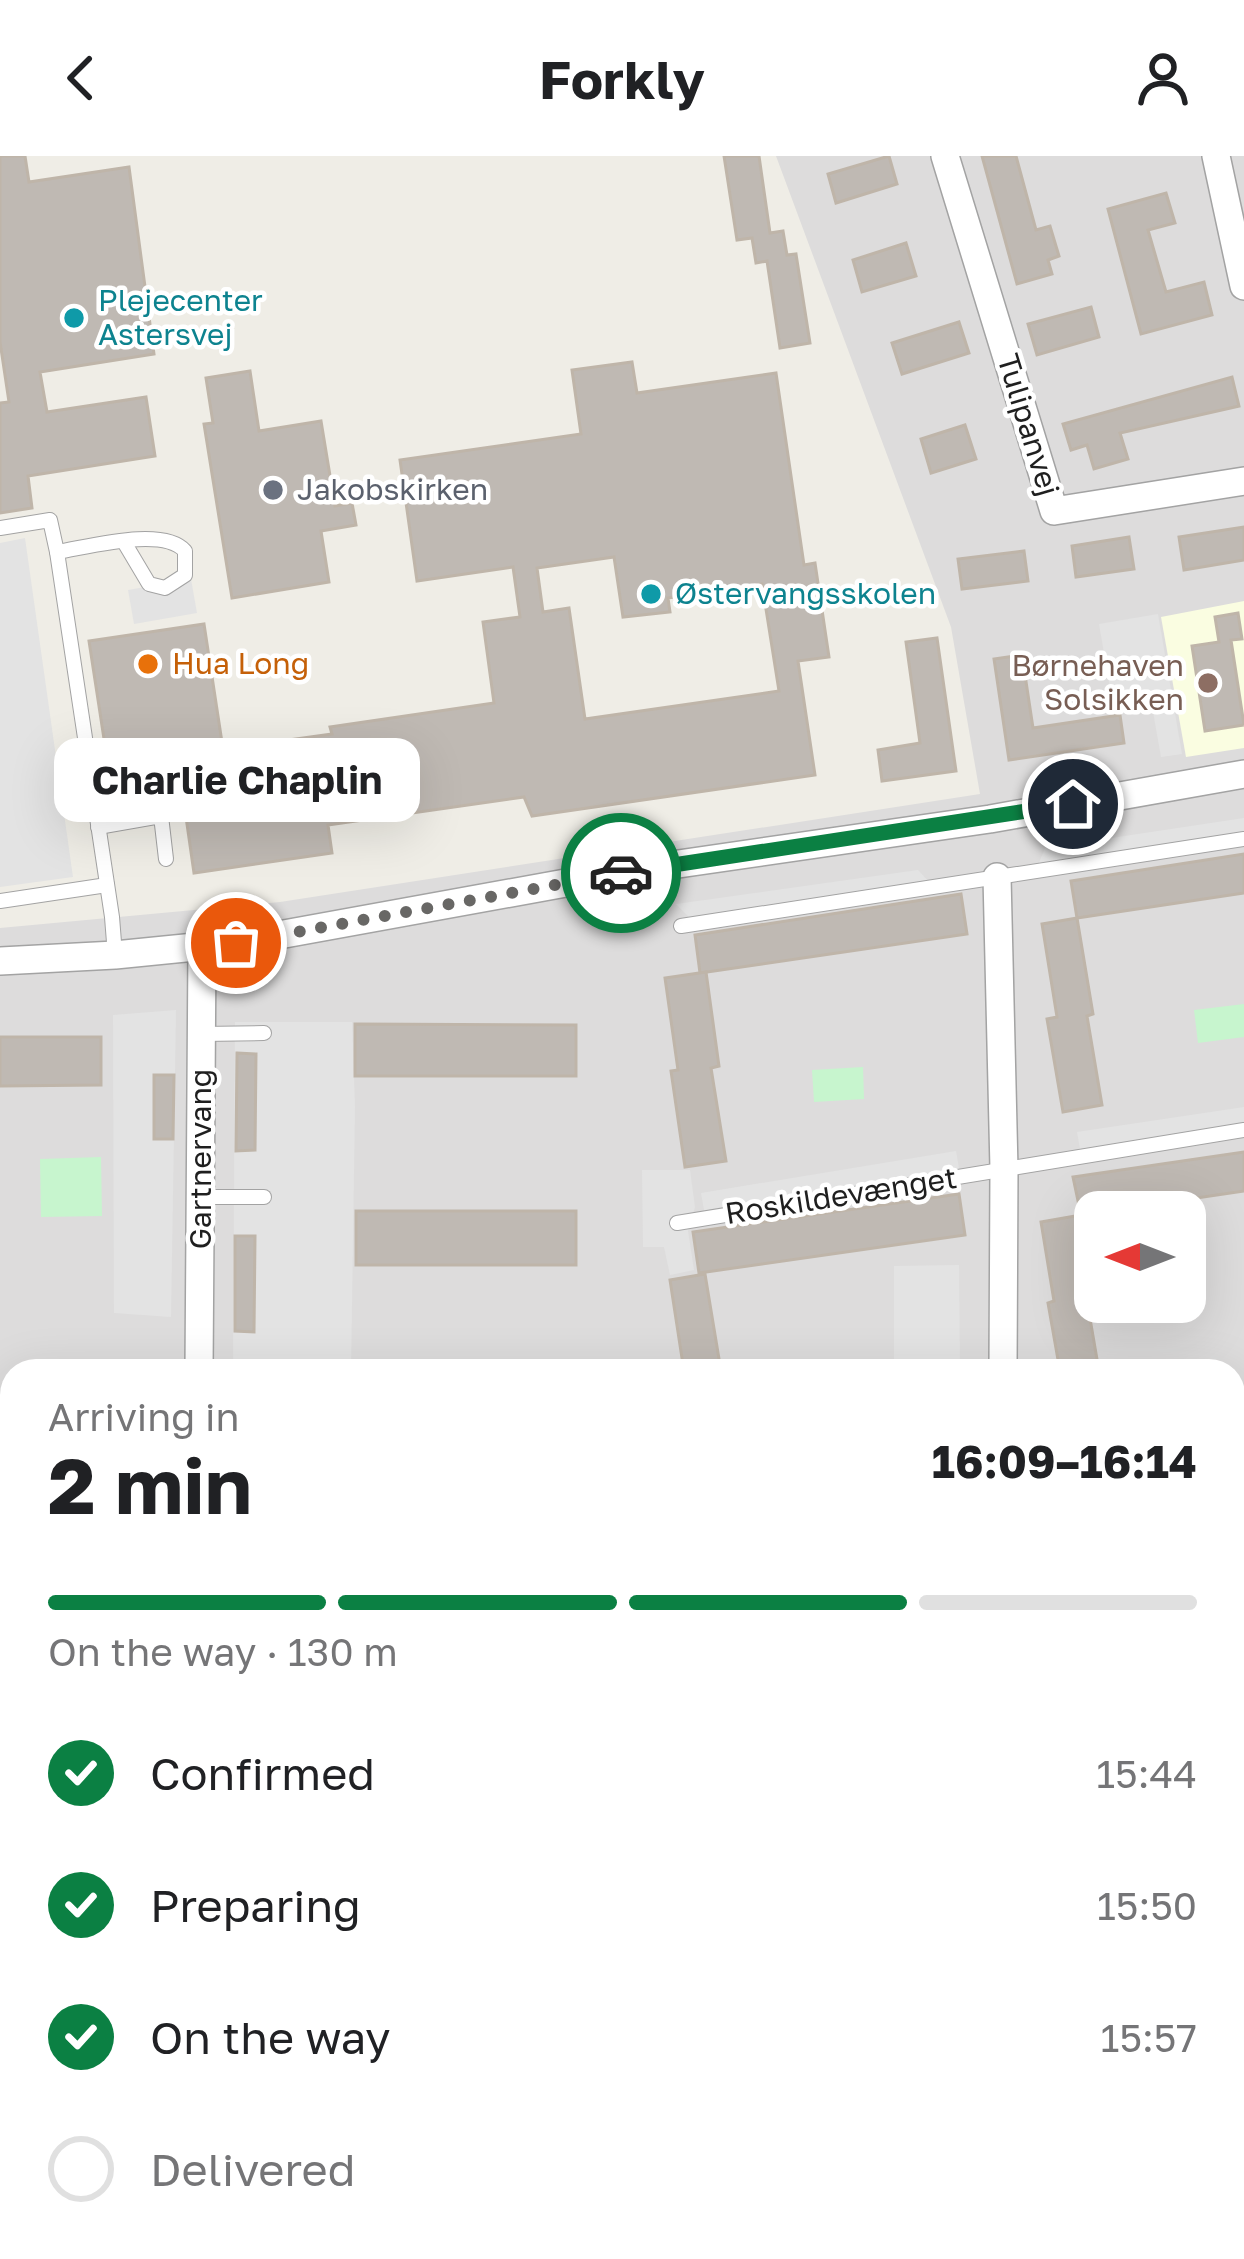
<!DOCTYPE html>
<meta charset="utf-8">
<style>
body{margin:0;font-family:"Golos Text",sans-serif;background:#f2f2f2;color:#202124;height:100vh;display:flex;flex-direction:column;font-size:45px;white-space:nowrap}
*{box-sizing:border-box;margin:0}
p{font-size:39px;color:#757577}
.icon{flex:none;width:66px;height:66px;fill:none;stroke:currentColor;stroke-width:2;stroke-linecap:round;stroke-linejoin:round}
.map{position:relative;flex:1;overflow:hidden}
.details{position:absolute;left:0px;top:1203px;width:1245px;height:900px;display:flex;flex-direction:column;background:#fff;border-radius:36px 36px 0 0;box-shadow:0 12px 48px #0002}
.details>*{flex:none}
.needle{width:78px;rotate:270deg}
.controls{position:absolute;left:1074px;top:1035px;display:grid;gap:24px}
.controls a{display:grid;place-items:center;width:132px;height:132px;border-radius:24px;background:#fff;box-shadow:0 12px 48px #0002;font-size:60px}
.pin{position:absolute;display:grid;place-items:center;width:102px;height:102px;color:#fff;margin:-51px;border:6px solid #fff;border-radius:50%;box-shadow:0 3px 12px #0007}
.courier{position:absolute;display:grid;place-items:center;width:120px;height:120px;margin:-60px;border:9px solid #0b8043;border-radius:50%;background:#fff;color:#222;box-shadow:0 3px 15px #0007}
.bubble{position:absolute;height:84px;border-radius:24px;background:#fff;box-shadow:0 12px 48px #0002;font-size:39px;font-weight:700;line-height:84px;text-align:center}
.head em{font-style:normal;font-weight:700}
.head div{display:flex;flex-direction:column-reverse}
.head{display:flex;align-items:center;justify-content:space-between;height:204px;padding:0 48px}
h1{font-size:78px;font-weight:700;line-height:90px}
.bar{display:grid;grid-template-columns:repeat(4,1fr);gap:18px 12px;align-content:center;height:144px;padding:0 48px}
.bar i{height:15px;border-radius:9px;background:#e0e0e0}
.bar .active{background:#0b8043}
.bar p{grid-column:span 4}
ol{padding:0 48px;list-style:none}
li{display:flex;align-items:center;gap:36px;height:132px}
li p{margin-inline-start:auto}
li .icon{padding:12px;border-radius:50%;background:#0b8043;color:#fff;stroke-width:4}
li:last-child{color:#757577}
li i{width:66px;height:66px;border:6px solid #e0e0e0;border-radius:50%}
header{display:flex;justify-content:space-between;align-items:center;height:156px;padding:0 48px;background:#fff;font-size:54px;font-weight:700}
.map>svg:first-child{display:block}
.residential{fill:#dddcdc;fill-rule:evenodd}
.education{fill:#fafde1}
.park{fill:#c7f5ce}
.parking{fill:#e3e3e3}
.building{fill:#bfb9b3;stroke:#bfb5a9;stroke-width:3;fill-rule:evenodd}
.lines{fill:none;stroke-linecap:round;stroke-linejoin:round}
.lane-casing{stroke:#a3a3a3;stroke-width:16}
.street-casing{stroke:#a3a3a3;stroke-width:30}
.secondary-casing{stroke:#5c6e0d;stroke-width:39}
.lane{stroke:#fff;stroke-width:14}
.street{stroke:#fff;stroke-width:27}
.secondary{stroke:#edf5be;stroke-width:36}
.done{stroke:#686765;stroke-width:12;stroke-dasharray:0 21.6}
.route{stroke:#0b8043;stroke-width:15}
.culture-dot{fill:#0f9aa8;stroke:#fff;stroke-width:4.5}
.worship-dot{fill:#6b7280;stroke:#fff;stroke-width:4.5}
.food-dot{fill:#e8710a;stroke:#fff;stroke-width:4.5}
.education-dot{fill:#8d6e63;stroke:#fff;stroke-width:4.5}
.labels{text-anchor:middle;stroke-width:9;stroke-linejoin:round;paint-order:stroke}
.culture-label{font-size:30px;fill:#0d838f;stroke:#fff;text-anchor:start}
.street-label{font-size:30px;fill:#1f1f1f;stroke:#fff}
.worship-label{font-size:30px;fill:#5b616d;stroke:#fff;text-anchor:start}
.food-label{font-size:30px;fill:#c56008;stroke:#fff;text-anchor:start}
.education-label{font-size:30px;fill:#785e54;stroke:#fff;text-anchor:end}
</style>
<header><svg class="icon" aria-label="back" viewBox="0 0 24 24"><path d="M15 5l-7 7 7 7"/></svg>Forkly<svg class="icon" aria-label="person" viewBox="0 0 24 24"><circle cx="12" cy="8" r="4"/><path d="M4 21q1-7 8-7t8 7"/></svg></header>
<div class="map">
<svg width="1244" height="2103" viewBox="0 0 1244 2103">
<rect width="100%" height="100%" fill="#efede6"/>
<!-- residential -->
<g class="residential">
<path d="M776 0H1244V1841L1233 1843V1215H12V2028L0 2030V772L280 746 980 638 951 471ZM1095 1056H1185V1146H1095Z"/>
<polygon points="1244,1956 1244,2103 229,2103 321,2091 1233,2091 1233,1958"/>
</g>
<!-- education -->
<polygon class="education" points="1244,445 1244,592 1186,601 1161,461"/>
<!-- park -->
<g class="park">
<polygon points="1244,848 1244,881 1198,887 1194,854"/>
<polygon points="863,911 864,943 814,946 812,914"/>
<polygon points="101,1001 102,1060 41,1061 40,1003"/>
<rect x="0" y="1384" width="12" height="57"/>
</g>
<!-- parking -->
<g class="parking">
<polygon points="25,382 73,721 0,731 0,387"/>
<polygon points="191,423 197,457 134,468 128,434"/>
<polygon points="1158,458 1182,598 1161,601 1150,539 1112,544 1099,468"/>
<polygon points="1244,662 1244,688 1034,719 1045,692"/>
<polygon points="918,714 930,727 691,763 676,748"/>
<polygon points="176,854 171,1161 114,1157 113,859"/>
<polygon points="235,866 352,866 355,950 351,1215 233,1215"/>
<polygon points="1244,951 1244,968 1080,993 1077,976"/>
<polygon points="956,995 961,1024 706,1065 701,1037"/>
<polygon points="642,1014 690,1014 695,1051 688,1075 694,1114 670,1119 664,1091 643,1091"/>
<polygon points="959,1109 960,1215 894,1215 894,1110"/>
<polygon points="1244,1683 1244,1743 1233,1745 1233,1685"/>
<polygon points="573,2091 651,2091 653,2103 575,2103"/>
</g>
<!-- building -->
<g class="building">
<polygon points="0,0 25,0 29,26 129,11 154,198 40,216 47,256 146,241 155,300 28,320 32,352 0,357 0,247 9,246 0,186"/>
<polygon points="724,0 759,0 770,77 783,75 787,99 796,98 810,187 780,192 767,105 756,107 752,82 737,84"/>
<polygon points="889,0 897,28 836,47 828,18"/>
<polygon points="982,0 1016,0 1036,74 1050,70 1059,100 1048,104 1052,118 1017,128"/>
<polygon points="1166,37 1175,67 1148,74 1166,136 1204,126 1212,159 1141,178 1108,53"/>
<polygon points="906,87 916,120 862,136 853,104"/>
<polygon points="1091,151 1099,181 1037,199 1028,168"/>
<polygon points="959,166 969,197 902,218 892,187"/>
<path d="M632 206 637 237 776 217 804 409 815 407 829 501 798 505 815 619 532 660 524 641 328 669 332 697 194 717 179 612 110 622 89 485 204 468 223 593 332 578 330 571 494 547 483 466 520 461 513 411 417 425 400 304 581 278 572 214ZM614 401 623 461 670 456 668 442 680 440 687 432 712 429 722 435 762 428 779 535 585 563 569 452 543 456 537 412Z"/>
<polygon points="250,215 259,275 321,265 335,350 352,347 356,369 321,375 329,426 232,442 204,268 213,267 206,222"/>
<polygon points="1232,221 1239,250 1120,277 1128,303 1094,313 1087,289 1071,294 1063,268"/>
<polygon points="965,269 976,303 931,317 921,283"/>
<polygon points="1244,371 1244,404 1184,414 1179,381"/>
<polygon points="1129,381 1134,413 1076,421 1072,390"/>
<polygon points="1024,395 1028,425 962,433 958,403"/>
<polygon points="1238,457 1242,483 1231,484 1244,569 1205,575 1192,490 1219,486 1215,461"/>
<polygon points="937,482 956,615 882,625 878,594 920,587 906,486"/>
<polygon points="1022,499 1033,572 1120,559 1124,587 1009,604 994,503"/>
<polygon points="1244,698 1244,737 1077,762 1071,725"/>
<polygon points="961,738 967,778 700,817 695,779"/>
<polygon points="1077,762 1093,858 1087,860 1102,949 1063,956 1047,863 1057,861 1042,768"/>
<polygon points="706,816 719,910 711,912 726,1005 685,1011 671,915 678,914 665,822"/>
<polygon points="355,868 576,869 576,920 355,920"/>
<polygon points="0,881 101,881 101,929 0,930"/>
<polygon points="237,897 256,898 255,994 236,995"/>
<polygon points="154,919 174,919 173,983 154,983"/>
<polygon points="1244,996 1244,1035 1081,1059 1073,1021"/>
<polygon points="959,1038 965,1079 699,1117 693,1076"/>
<rect x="356" y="1055" width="220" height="54"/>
<polygon points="1081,1059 1095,1144 1087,1145 1099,1215 1060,1215 1048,1147 1054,1145 1041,1066"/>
<polygon points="235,1080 255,1080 254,1176 235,1175"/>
<polygon points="705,1118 720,1209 712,1210 713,1215 684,1215 670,1124"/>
</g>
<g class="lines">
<defs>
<g id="lane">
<polyline points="0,372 50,364 57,396"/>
<polyline points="98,671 161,660 166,703"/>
<polyline points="0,745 107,729"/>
<polyline points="681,770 1244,683"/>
<path d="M115 799 112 761 57 396C89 391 163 370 185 395V419L165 432 149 428 124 386"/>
<polyline points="202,878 264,877"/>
<polyline points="201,1041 264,1041"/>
<polyline points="677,1067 1244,974"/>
<polyline points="1233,1280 1244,1278"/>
<polyline points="1233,1583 1244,1581"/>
<polyline points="324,2103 389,2091"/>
</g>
<g id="street">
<polyline points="945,0 1054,355 1244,325"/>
<polyline points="1216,0 1244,130"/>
<polyline points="997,721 1004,1013 1003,1215"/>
<polyline points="0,805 115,799 235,787 637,714 990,663 1244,618"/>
<polyline points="199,1215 202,791"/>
<polyline points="1086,2103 1086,2091"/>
<polyline points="1214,2103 1244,2099"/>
</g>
<g id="secondary">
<polyline points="1233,1884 1244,1882"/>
<polyline points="1233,1910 1244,1908"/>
<polyline points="0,2060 12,2058"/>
<polyline points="30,2103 106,2091"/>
</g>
</defs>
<!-- lane casing -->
<use href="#lane" class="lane-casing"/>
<!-- street casing -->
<use href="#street" class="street-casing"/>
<!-- secondary casing -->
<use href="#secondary" class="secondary-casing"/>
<!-- lane -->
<use href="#lane" class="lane"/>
<!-- street -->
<use href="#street" class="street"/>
<!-- secondary -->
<use href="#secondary" class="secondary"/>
</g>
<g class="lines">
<!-- done -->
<polyline class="done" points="236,787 621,717"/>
<!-- route -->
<polyline class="route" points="621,717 1073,648"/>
</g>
<!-- markers -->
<g class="culture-dot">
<circle cx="74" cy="162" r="12"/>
<circle cx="651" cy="438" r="12"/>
</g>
<circle class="worship-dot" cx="273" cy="334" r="12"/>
<circle class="food-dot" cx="148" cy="508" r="12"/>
<circle class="education-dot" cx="1208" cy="527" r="12"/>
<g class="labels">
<!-- culture labels -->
<g class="culture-label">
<text x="98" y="155">Plejecenter<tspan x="98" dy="34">Astersvej</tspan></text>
<text x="675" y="448">Østervangsskolen</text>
</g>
<!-- street labels -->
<g class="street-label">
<text transform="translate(1028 269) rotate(73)" y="10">Tulipanvej</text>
<text transform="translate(201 1003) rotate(-90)" y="10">Gartnervang</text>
<text transform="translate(841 1040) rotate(-9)" y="10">Roskildevænget</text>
</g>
<!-- worship labels -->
<g class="worship-label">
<text x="297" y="344">Jakobskirken</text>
</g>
<!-- food labels -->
<g class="food-label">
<text x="172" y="518">Hua Long</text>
</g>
<!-- education labels -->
<g class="education-label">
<text x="1184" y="520">Børnehaven<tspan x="1184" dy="34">Solsikken</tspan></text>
</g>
</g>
</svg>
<div class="controls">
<a><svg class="needle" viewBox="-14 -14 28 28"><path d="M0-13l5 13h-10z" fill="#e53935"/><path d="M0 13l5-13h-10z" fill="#757577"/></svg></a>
</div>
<div class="pin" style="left:236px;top:787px;background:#ea580c"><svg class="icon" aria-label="bag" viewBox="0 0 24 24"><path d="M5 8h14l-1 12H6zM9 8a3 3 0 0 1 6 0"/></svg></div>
<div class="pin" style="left:1073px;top:648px;background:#1f2937"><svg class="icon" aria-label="home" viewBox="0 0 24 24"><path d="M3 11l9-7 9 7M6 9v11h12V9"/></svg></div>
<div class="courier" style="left:621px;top:717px"><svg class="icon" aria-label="car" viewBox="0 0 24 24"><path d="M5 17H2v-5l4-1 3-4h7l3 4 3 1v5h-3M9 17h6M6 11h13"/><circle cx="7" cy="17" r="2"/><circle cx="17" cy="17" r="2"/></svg></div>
<div class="bubble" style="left:54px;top:582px;width:366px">Charlie Chaplin</div>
<section class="details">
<div class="head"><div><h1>2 min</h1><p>Arriving in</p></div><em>16:09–16:14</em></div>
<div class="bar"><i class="active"></i><i class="active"></i><i class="active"></i><i></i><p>On the way · 130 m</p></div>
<ol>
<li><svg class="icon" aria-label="check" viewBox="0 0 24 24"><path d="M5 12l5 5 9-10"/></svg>Confirmed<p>15:44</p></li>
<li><svg class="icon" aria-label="check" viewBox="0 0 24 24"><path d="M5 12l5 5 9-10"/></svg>Preparing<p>15:50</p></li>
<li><svg class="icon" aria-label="check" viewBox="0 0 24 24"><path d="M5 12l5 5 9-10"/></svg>On the way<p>15:57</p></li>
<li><i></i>Delivered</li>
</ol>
</section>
</div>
